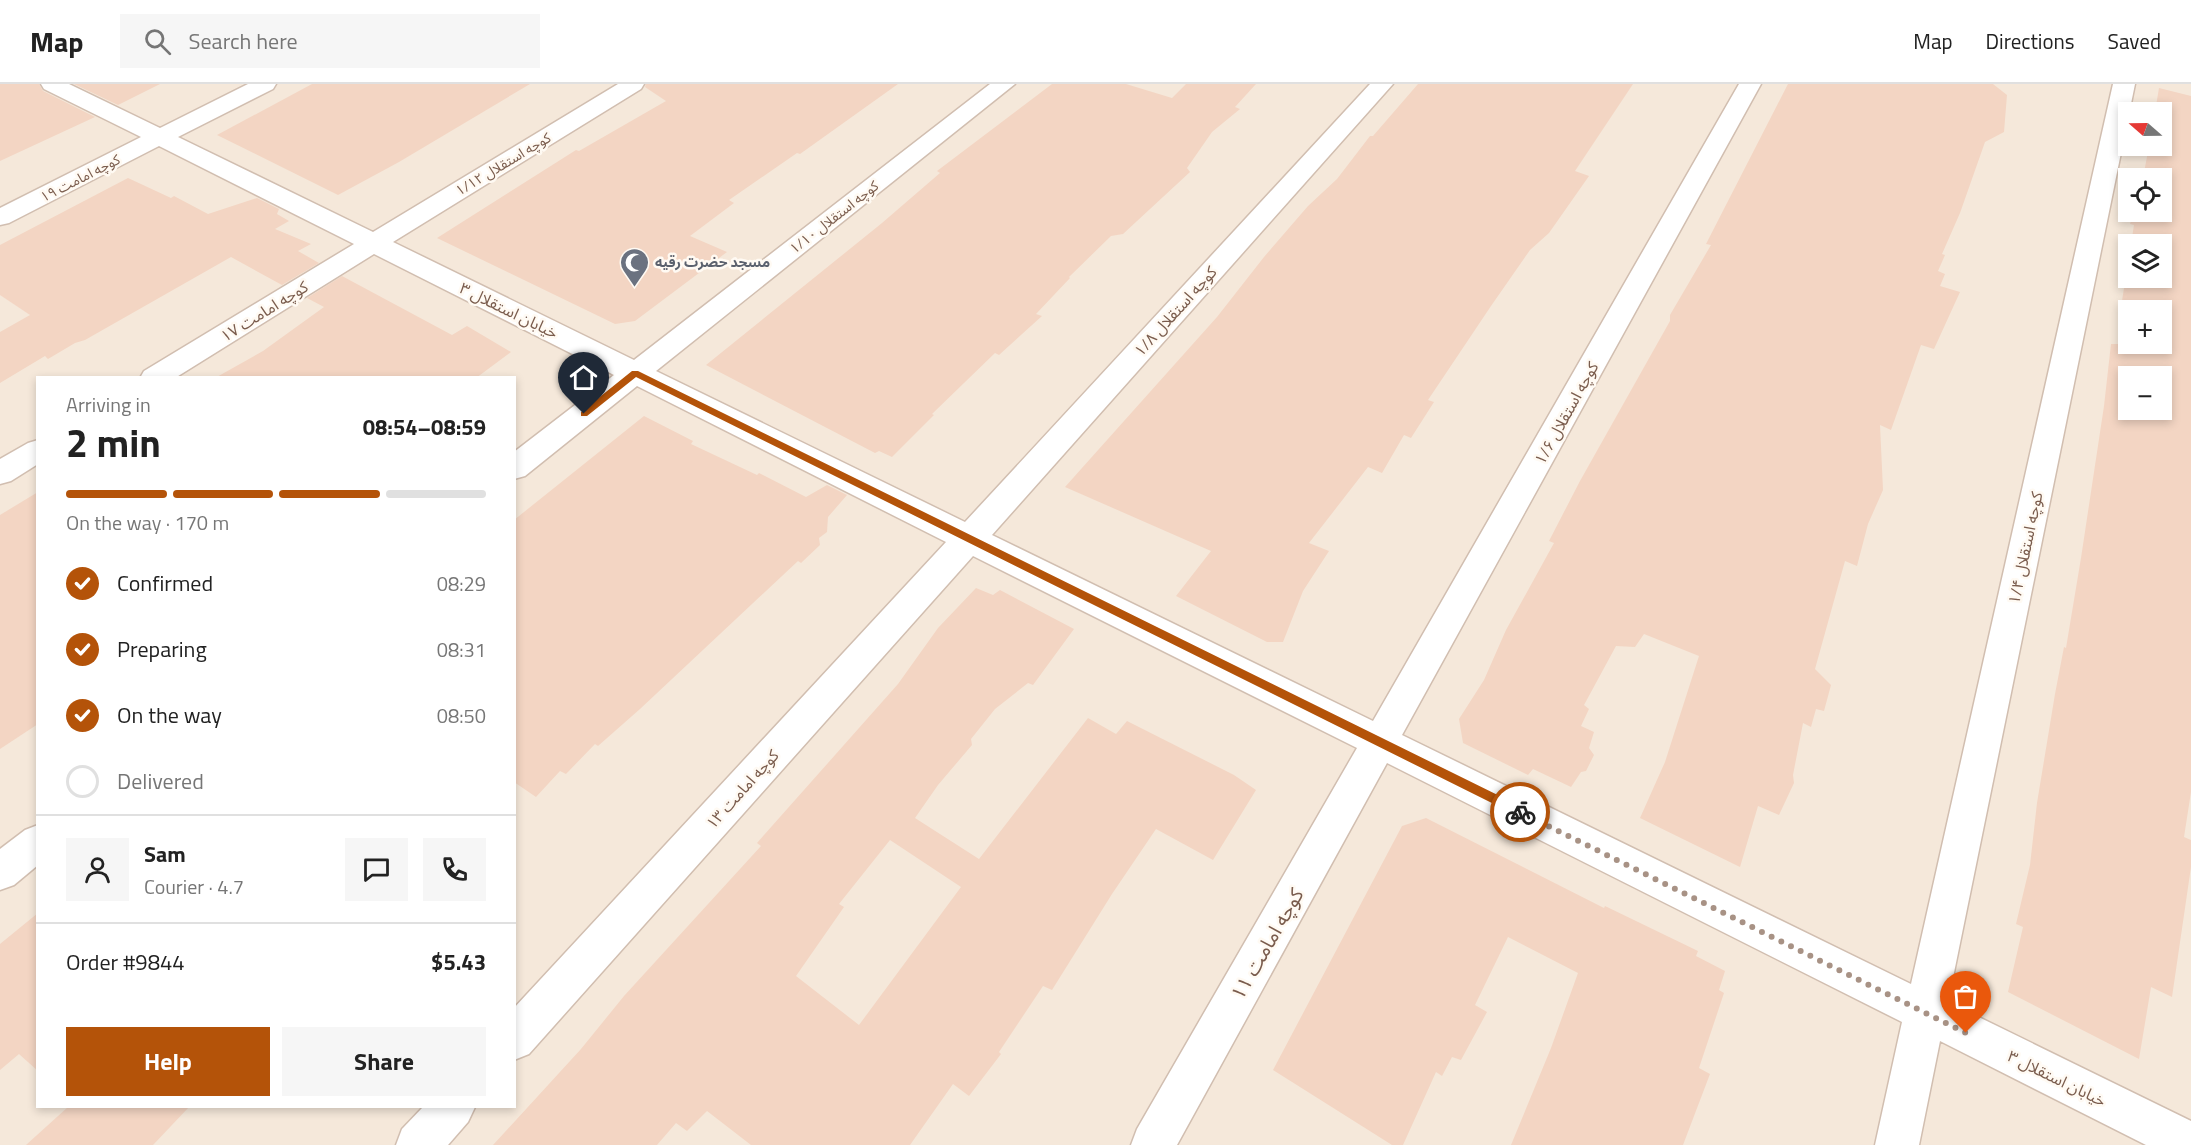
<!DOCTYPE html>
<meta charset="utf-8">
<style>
body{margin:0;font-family:"Titillium Web","Noto Sans Arabic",sans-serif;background:#f6f6f6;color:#222;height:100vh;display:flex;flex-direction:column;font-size:22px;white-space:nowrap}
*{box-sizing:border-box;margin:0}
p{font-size:20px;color:#767676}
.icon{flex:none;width:33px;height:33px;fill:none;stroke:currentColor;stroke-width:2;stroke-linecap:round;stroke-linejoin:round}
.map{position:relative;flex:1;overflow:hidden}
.panel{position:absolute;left:36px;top:292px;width:480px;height:732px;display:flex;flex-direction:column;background:#fff;border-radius:0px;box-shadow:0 3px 9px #0003}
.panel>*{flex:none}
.needle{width:39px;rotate:290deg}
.controls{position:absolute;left:2118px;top:18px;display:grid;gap:12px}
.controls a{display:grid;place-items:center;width:54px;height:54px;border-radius:0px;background:#fff;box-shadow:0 3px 9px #0003;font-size:30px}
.pin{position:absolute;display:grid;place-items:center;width:51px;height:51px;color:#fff;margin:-62px -26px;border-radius:50% 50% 50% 0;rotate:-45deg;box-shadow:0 0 6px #0007}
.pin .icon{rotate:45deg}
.courier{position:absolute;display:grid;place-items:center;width:60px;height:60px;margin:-30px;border:4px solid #b45309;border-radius:50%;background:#fff;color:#222;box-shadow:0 2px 8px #0007}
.head em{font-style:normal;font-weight:700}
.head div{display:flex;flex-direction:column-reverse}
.head{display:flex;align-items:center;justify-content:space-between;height:102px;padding:0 30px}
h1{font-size:39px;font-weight:700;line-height:45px}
.bar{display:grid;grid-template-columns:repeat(4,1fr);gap:9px 6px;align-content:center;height:72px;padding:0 30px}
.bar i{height:8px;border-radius:4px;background:#e0e0e0}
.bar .active{background:#b45309}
.bar p{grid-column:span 4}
.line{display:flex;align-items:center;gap:15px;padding:0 30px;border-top:2px solid #e0e0e0}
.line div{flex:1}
.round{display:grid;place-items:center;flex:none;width:63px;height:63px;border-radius:0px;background:#f6f6f6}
ol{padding:0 30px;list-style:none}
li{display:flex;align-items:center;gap:18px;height:66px}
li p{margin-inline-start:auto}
li .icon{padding:6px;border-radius:50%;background:#b45309;color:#fff;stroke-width:4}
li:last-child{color:#767676}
li i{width:33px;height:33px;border:3px solid #e0e0e0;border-radius:50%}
.primary-button{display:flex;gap:12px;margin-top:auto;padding:12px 30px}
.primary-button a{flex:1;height:69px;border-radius:0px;background:#b45309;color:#fff;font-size:24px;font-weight:700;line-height:69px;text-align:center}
.primary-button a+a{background:#f6f6f6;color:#222}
header{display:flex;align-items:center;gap:36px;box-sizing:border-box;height:84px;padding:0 30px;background:#fff;border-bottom:2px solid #e0e0e0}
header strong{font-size:28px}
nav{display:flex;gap:33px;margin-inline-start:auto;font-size:21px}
.search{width:420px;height:54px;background:#f6f6f6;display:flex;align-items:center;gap:15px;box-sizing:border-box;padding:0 21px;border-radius:0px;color:#767676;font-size:22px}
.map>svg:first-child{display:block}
.residential{fill:#f5e8da;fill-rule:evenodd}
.building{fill:#f3d5c3;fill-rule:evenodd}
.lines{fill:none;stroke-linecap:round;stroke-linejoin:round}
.minor-casing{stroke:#d1beb0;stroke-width:3}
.minor{fill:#fff;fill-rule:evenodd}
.route{fill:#b45309}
.done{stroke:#a89285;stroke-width:6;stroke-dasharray:0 10.8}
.labels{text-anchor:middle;stroke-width:5;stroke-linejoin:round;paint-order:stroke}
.far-street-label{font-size:14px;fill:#7a5c4d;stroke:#fffaf3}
.far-worship-label{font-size:14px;font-weight:bold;fill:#5b616d;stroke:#fffaf3;text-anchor:start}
.street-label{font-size:16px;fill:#7a5c4d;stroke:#fffaf3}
.near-street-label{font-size:20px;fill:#7a5c4d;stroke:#fffaf3}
</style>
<header>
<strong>Map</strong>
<div class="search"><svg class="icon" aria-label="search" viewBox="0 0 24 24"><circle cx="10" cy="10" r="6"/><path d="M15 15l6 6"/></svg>Search here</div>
<nav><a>Map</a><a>Directions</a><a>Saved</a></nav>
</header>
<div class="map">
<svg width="2191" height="1061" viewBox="0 0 2191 1061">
<rect width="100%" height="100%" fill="#fdf6ec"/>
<!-- residential -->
<path class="residential" d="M0 0H2191V1061H0ZM2128 28H2162V62H2128ZM2128 94H2162V128H2128ZM2128 160H2162V194H2128ZM2128 226H2162V260H2128ZM2128 292H2162V326H2128ZM38 294H514V1023H38Z"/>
<!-- building -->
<g class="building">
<polygon points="0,0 39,0 43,7 95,33 0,77"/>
<polygon points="74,0 160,0 118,21"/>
<polygon points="312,0 530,0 399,78 338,111 217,51"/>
<polygon points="646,0 898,0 800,70 797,69 729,116 734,119 690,152 727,168 635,237 615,240 437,154 576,66 579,67 666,17 645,3"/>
<polygon points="1052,0 1126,0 1172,14 1186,0 1256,0 1235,23 1240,25 1212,48 1187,84 1190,88 1123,150 1111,152 1069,193 1070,194 1036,230 1042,232 999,271 995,269 932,330 934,331 892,373 879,367 875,369 706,281 882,139 940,89 937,87"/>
<polygon points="1418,0 1633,0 1575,87 1589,92 1549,149 1530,166 1491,222 1428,316 1434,318 1411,354 1404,351 1382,389 1368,383 1309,459 1329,467 1303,507 1283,558 1267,558 1176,512 1211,467 1065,403 1217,233 1264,173 1308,122 1337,95 1370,52 1373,52"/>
<polygon points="1788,0 1993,0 2007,11 2004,48 1985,58 1960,129 1942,170 1945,171 1938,187 1945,190 1940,202 1960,208 1934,265 1921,261 1891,346 1880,341 1883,406 1868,440 1857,482 1845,477 1815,585 1831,601 1824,627 1816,625 1811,643 1803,639 1793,691 1794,699 1779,731 1758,722 1740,783 1640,734 1665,678 1699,572 1644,550 1635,563 1616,562 1584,621 1589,625 1581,642 1594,648 1589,664 1594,671 1586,687 1581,688 1571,703 1533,685 1528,691 1463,659 1459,635 1484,596 1506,546 1554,459 1549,457 1580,397 1670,237 1670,231 1711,161 1706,160"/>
<path d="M2159 4 2191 12V708L2184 753 2191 756V783L2172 913 2151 903 2139 975 2008 908 2023 843 2016 840 2030 781 2037 719 2055 610 2064 563 2066 564 2081 474 2104 322 2111 260H2119L2118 242 2128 179V194H2162V160H2131L2134 141 2130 140 2134 128H2162V94H2143L2149 62H2162V28H2155ZM2128 226H2162V260H2128ZM2128 292H2162V326H2128Z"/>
<polygon points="128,94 171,114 174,112 208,130 257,114 279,125 277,130 289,137 275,145 311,160 298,167 319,179 282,201 231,173 85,256 75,259 48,275 45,272 0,299 0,248 30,231 0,211 0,161"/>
<polygon points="342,192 452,251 467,242 511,268 476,294 215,294 263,267 324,223 307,214"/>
<polygon points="644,332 693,357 691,360 757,391 759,389 806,413 827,401 847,411 828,433 827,448 819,454 820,461 801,479 798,477 640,625 598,662 595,660 566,690 560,687 536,713 514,698 514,436"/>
<polygon points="38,408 38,640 0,665 0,431"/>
<path d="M976 504 993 511 1000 506 1074 545 1033 601 1028 599 995 625 971 655 972 661 938 701 915 734 979 775 1088 634 1116 650 1127 637 1234 691 1256 706 1213 776 1156 745 1112 810 1052 906 1043 902 999 968 1001 970 969 1012 953 1000 910 1061H751L707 1027 687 1047 676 1039 657 1061H493L581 965 624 912 761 762 757 759 898 600 938 544ZM890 756 961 803 859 941 796 892 844 823 839 820Z"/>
<polygon points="1426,734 1604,824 1605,822 1698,867 1696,872 1725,887 1719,906 1724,909 1699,984 1710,990 1683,1061 1511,1061 1551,964 1578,889 1508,853 1475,921 1487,928 1461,976 1452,973 1442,992 1436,988 1403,1061 1392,1061 1273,986 1402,742"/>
<polygon points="38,829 38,987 19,970 0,986 0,860"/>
<polygon points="68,1023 189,1023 153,1061 26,1061"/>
</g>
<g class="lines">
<defs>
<g id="minor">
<polygon points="41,0 69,0 160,44 248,0 276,0 273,5 178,53 373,148 618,0 644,0 641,5 393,158 634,276 990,0 1015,0 656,287 965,438 1370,0 1393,0 992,451 1373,637 1739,0 1761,0 1402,651 1911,900 2113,0 2135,0 1948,918 2191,1037 2191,1061 2146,1061 1940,957 1919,1061 1875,1061 1902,938 1387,679 1177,1061 1131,1061 1137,1045 1357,664 973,472 529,970 514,976 514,924 946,458 637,302 525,392 514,395 514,368 614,291 374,170 175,294 140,294 144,287 354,160 159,62 9,139 0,141 0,124 141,53 44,5"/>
<polygon points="38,356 38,380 11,397 0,400 0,375 28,359"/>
<polygon points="38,741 38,781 14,801 0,806 0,765 25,746"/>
<polygon points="423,1023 475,1023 468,1038 448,1061 396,1061 402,1045"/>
</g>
</defs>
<!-- minor casing -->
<use href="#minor" class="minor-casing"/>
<!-- minor -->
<use href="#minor" class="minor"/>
</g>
<!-- route -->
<polygon class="route" points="632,287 638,287 1524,724 1524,731 1516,731 636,293 587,332 581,332 581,328"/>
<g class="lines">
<!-- done -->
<polyline class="done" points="1520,728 1966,949"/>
</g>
<!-- icons -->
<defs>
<symbol id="mosque-pin" viewBox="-11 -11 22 30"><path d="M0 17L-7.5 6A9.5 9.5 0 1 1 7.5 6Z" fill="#6b7280" stroke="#fffaf3"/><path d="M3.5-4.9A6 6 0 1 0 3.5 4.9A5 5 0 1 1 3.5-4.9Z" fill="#fff"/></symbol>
</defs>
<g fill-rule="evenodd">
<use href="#mosque-pin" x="618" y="162" width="33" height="45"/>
</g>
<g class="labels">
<!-- far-street labels -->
<g class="far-street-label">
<text transform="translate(503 80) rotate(-31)" y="5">کوچه استقلال ۱/۱۲</text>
<text transform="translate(80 94) rotate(-27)" y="5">کوچه امامت ۱۹</text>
<text transform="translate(834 133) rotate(-38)" y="5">کوچه استقلال ۱/۱۰</text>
</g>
<!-- far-worship labels -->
<g class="far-worship-label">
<text x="655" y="183">مسجد حضرت رقیه</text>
</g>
<!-- street labels -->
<g class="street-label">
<text transform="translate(509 226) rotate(26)" y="6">خیابان استقلال ۳</text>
<text transform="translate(264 227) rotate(-32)" y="6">کوچه امامت ۱۷</text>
<text transform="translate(1175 227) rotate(-48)" y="6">کوچه استقلال ۱/۸</text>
<text transform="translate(1566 329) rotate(-61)" y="6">کوچه استقلال ۱/۶</text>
<text transform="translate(2025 464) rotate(-78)" y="6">کوچه استقلال ۱/۴</text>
<text transform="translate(742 705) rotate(-48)" y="6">کوچه امامت ۱۳</text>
<text transform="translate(2057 994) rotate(26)" y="6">خیابان استقلال ۳</text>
</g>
<!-- near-street labels -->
<g class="near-street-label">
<text transform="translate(1267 860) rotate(-60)" y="7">کوچه امامت ۱۱</text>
</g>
</g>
</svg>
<div class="controls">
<a><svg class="needle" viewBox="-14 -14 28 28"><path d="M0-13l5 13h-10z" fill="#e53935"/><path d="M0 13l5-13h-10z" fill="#767676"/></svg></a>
<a><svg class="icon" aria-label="locate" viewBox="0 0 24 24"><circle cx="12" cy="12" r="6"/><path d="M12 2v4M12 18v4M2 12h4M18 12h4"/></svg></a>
<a><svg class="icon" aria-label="layers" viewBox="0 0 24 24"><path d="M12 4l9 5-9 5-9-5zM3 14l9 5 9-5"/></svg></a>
<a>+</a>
<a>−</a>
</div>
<div class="pin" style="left:1966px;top:949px;background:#ea580c"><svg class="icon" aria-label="bag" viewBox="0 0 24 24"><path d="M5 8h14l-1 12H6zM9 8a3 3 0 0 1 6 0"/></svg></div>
<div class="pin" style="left:584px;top:330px;background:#1f2937"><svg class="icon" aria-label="home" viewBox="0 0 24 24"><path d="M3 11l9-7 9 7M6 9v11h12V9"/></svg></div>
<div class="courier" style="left:1520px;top:728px"><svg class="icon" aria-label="bike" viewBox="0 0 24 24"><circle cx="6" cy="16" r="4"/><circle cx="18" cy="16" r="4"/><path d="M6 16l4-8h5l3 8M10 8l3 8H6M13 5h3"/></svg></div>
<section class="panel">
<div class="head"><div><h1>2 min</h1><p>Arriving in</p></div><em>08:54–08:59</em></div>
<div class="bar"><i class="active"></i><i class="active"></i><i class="active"></i><i></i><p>On the way · 170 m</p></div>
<ol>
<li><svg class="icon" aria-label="check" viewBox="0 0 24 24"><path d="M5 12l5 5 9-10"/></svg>Confirmed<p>08:29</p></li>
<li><svg class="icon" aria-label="check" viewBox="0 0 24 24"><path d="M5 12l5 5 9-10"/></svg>Preparing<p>08:31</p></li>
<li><svg class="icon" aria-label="check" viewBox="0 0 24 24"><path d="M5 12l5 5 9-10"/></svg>On the way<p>08:50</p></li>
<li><i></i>Delivered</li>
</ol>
<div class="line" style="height:108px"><a class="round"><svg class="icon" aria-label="person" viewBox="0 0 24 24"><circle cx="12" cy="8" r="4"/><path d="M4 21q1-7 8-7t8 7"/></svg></a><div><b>Sam</b><p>Courier · 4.7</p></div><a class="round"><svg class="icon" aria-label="chat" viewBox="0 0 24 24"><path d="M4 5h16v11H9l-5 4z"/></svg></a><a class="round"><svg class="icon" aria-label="phone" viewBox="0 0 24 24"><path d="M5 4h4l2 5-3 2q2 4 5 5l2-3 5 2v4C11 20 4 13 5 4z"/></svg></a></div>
<div class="line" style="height:78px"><div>Order #9844</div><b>$5.43</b></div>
<div class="primary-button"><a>Help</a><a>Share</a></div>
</section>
</div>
